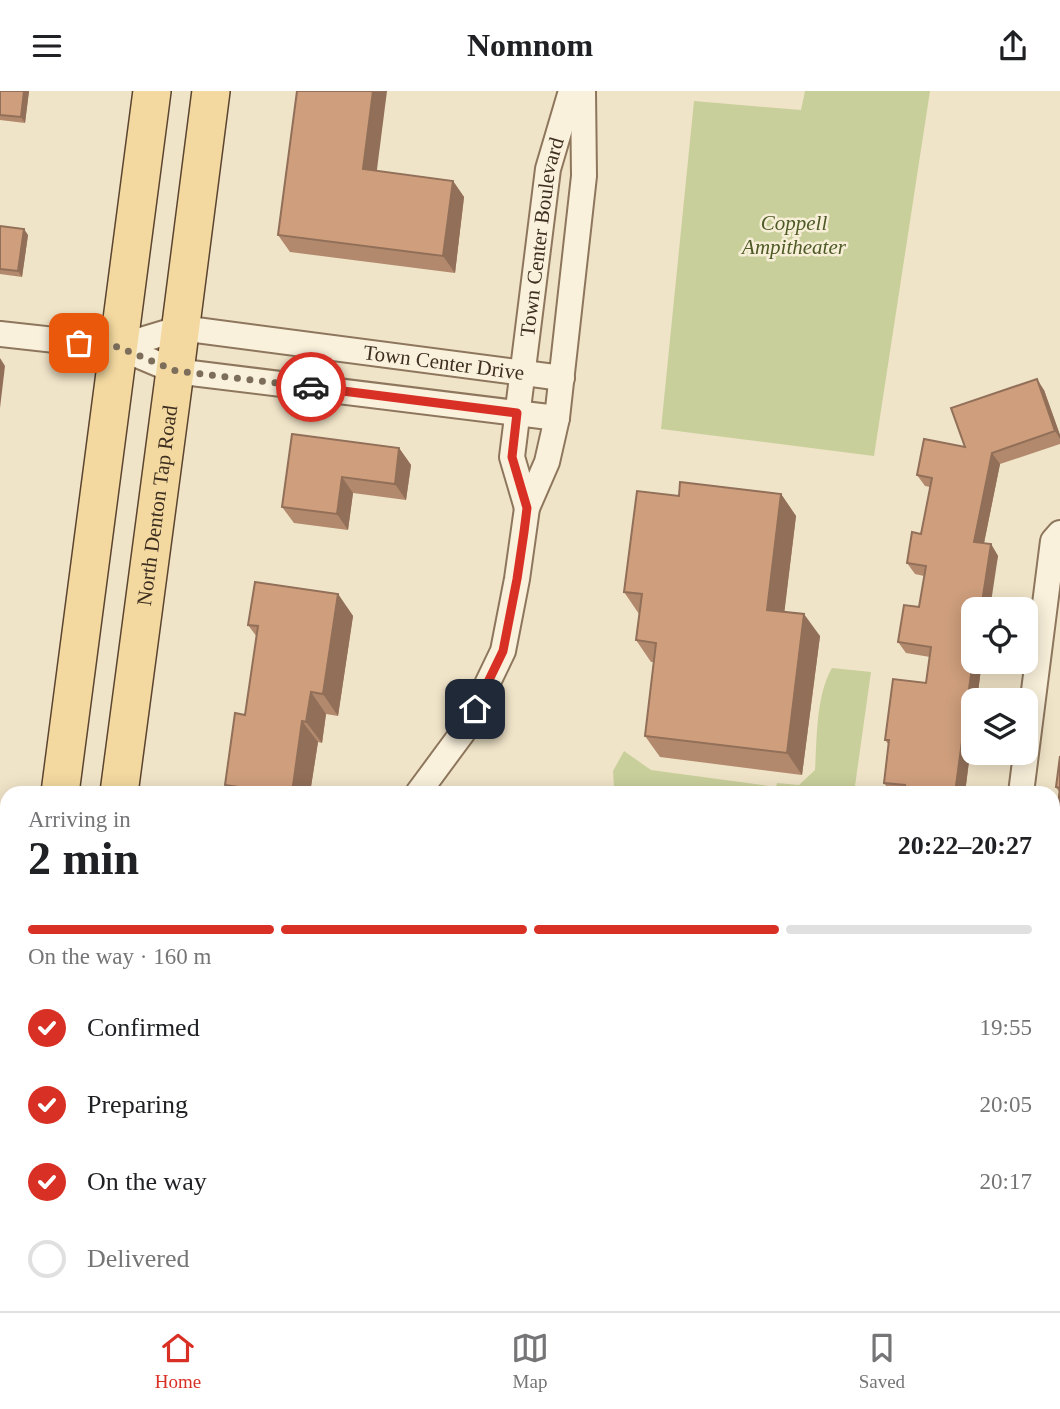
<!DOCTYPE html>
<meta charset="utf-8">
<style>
body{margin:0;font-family:Georgia,serif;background:#f2f2f2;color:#202124;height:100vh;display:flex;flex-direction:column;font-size:26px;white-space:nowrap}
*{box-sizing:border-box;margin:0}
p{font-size:23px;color:#757577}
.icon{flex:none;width:38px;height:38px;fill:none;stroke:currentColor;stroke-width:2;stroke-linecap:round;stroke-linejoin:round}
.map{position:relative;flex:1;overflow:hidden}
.side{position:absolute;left:0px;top:695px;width:1060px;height:527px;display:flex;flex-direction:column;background:#fff;border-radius:21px 21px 0 0;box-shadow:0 4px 18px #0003}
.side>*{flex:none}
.fabs{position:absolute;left:961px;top:506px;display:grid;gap:14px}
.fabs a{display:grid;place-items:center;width:77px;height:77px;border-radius:14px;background:#fff;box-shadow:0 4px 18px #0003;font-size:35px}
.pin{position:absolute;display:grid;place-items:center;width:60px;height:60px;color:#fff;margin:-30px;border-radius:14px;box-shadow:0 4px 10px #0006}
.courier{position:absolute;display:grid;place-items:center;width:70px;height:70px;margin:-35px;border:5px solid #d93025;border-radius:50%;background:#fff;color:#222;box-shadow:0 2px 9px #0007}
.overview em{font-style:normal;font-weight:800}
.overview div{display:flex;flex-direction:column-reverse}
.overview{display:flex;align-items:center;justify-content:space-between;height:119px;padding:0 28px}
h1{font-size:46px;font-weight:800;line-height:52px}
.bar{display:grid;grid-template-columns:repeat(4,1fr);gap:10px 7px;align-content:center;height:84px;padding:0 28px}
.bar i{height:9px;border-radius:5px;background:#e0e0e0}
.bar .active{background:#d93025}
.bar p{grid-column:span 4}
ol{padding:0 28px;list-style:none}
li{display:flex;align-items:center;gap:21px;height:77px}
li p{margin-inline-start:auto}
li .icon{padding:7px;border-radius:50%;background:#d93025;color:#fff;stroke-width:4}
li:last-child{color:#757577}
li i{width:38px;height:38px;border:4px solid #e0e0e0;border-radius:50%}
header{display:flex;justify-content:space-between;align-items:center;height:91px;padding:0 28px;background:#fff;font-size:32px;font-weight:800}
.dock{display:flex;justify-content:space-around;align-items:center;height:98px;border-top:2px solid #e0e0e0;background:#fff;font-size:19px;color:#757577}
.dock a{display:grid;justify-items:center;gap:4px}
.dock .active{color:#d93025}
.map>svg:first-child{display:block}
.green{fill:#c9cf9b}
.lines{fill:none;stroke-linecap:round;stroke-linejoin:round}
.minor-casing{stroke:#8d765c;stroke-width:28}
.primary-casing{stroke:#5b4430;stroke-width:40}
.minor{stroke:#faf1dc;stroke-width:24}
.primary{stroke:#f3d9a0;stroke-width:37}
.wall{fill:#b2896c}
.shaded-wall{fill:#916f58}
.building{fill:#cf9f7d;stroke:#916f58;stroke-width:2}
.done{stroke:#7c6e5b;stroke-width:7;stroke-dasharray:0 12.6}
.route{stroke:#d93025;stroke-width:9}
.labels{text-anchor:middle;stroke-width:5;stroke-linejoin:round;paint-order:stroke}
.park-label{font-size:21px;font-style:italic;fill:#4d5a26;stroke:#f7eed8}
.street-label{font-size:21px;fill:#3d2e20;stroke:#f7eed8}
</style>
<header><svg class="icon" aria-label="menu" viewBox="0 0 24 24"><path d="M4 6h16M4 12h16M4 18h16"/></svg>Nomnom<svg class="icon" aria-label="share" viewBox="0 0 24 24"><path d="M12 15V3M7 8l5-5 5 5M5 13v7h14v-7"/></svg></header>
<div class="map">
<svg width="1060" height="1220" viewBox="0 0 1060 1220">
<rect width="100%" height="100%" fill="#f0e4c8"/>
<!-- green -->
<g class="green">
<polygon points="805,0 930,0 874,365 661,338 694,10 801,19"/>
<path d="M832 577 871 581 854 702H609L614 695 613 680 624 660 651 679 776 696 777 692 799 694 815 679C817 648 816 604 832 577Z"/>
</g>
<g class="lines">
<defs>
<g id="minor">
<polyline points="0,243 118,256 175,280 557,327"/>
<path id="s1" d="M118 256 181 237 562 287"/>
<path id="s2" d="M527 417 512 366 548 78 571 0"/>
<polyline points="418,702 466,637 503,560 517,488 527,417 547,371 557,327 584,85 583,0"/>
<polyline points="1021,702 1053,450 1060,442"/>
<polyline points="0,738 7,740"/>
<polyline points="955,1220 956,1214"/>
</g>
<g id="primary">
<polyline points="60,702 152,0"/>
<path id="s3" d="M119 702 175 280 211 0"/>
<polyline points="1,1220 3,1139 7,1111"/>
<polyline points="48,1220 49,1214"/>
</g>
</defs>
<!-- minor casing -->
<use href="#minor" class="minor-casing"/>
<!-- primary casing -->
<use href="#primary" class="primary-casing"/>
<!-- minor -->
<use href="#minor" class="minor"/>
<!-- primary -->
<use href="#primary" class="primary"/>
</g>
<!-- wall -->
<g class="wall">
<polygon points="0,0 29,0 25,32 0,29"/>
<polygon points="377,80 453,90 464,106 455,182 290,161 278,144"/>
<polygon points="0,135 28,144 22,186 0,183"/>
<polygon points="1044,299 1060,344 1060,353 1000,373 984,452 991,453 998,465 973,570 982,570 965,702 891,702 884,692 889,654 885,649 926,592 930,566 906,562 898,551 919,516 924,485 915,483 907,472 921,443 930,396 925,395 917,384 965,356"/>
<polygon points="399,357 411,374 406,409 353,402 348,439 294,432 282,416"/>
<polygon points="781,403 796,425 784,521 820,545 802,684 660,666 645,645 654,571 651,571 636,549 639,523 624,501 679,405"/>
<polygon points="338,503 353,525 338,625 326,623 322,652 318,651 310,702 230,702 225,694 245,624 257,546 248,534"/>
<polygon points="1060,665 1060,857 1054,858 1054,748 1059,701 1056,696"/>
<polygon points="1054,869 1060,870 1060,1209 1054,1208"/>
</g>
<!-- shaded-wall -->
<g class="shaded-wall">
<polygon points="24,0 29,0 25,32 21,26"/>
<polygon points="373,0 387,0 375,94 363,78"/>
<polygon points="453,90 464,106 455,182 443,165"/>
<polygon points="24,138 28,144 22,186 18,180"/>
<polygon points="0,267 5,275 0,317"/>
<polygon points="1037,288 1044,299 1060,344 1060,348 1055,340"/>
<polygon points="399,357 411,374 406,409 395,393"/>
<polygon points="992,362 1000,373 982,462 974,451"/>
<polygon points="342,386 353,402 348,439 337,423"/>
<polygon points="781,403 796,425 782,541 767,519"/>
<polygon points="991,453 998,465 990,518 981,518"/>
<polygon points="338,503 353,525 338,625 323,603"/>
<polygon points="804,523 820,545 802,684 787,662"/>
<polygon points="973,570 982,570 977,609 973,609 973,637 965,702 955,702"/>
<polygon points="311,601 326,623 322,652 306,631"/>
<polygon points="302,630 318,651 310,702 292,702"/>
<polygon points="1060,999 1060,1062 1054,1057 1054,1042"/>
<polygon points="696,1214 714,1215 713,1220 696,1220"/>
<polygon points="892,1214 901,1214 900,1220 891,1220"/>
<polygon points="1036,1214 1045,1214 1044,1220 1035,1220"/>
</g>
<!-- building -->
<g class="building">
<polygon points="0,0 24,0 21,26 0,24"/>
<polygon points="297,0 373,0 363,78 453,90 443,165 278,144"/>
<polygon points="0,135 24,138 18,180 0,178"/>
<polygon points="1037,288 1055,340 992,362 974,451 991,453 981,518 973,518 973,569 955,702 904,702 905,694 884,692 889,649 885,649 893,588 926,592 931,556 898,551 904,514 919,516 926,475 907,472 912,441 921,443 932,387 917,384 924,348 965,356 951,317"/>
<polygon points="292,343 399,357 395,393 342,386 337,423 282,416"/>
<polygon points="680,391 781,403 767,519 804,523 787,662 645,645 656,552 636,549 642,503 624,501 637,400 679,405"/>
<polygon points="255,491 338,503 323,603 311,601 306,631 302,630 292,702 281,702 225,694 235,622 245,624 258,535 248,534"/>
<polygon points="1060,665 1060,845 1054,846 1054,748 1060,697 1056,696"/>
<polygon points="1054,869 1060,870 1060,999 1054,1042"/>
<polygon points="1054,1054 1060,1055 1060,1199 1054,1198"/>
<polygon points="444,1214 696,1214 696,1220 443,1220"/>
<polygon points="815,1214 892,1214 891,1220 814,1220"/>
<polygon points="990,1214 1036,1214 1035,1220 989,1220"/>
</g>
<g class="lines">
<!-- done -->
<polyline class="done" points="79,252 118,256 176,280 311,296"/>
<!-- route -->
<polyline class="route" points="311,296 517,322 512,366 527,417 524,441 517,488 503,560 475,618"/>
</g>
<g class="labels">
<!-- park labels -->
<g class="park-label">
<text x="794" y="139">Coppell<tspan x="794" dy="24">Ampitheater</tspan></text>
</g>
<!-- street labels -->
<g class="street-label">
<text dy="7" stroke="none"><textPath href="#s2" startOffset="275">Town Center Boulevard</textPath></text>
<text dy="7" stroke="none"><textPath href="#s1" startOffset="331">Town Center Drive</textPath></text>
<text dy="7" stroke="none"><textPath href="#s3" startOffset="290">North Denton Tap Road</textPath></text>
</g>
</g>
</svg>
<div class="fabs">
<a><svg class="icon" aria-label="locate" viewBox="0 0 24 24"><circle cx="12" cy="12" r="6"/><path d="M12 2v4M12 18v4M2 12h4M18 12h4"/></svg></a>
<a><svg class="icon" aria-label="layers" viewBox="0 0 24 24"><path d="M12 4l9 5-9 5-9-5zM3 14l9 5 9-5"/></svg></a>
</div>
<div class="pin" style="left:79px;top:252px;background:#ea580c"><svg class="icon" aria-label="bag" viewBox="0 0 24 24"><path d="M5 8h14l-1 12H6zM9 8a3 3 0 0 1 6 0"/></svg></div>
<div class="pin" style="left:475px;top:618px;background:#1f2937"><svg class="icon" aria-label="home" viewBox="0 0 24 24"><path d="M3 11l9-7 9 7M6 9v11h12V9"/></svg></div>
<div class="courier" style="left:311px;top:296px"><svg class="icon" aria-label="car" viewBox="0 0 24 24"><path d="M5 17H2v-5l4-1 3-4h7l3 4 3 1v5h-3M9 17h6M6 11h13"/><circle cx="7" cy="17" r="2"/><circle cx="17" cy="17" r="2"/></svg></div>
<section class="side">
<div class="overview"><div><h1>2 min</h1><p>Arriving in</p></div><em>20:22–20:27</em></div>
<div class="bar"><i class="active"></i><i class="active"></i><i class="active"></i><i></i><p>On the way · 160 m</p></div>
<ol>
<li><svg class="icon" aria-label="check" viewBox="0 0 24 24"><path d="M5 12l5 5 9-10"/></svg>Confirmed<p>19:55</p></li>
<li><svg class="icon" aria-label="check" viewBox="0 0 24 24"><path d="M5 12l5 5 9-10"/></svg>Preparing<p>20:05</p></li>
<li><svg class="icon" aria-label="check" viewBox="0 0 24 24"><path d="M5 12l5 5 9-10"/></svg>On the way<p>20:17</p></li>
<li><i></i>Delivered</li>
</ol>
</section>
</div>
<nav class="dock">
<a class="active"><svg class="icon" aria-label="home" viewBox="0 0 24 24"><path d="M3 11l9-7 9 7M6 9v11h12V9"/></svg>Home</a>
<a><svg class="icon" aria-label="map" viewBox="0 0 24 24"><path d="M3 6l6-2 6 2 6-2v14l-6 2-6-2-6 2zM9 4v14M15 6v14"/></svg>Map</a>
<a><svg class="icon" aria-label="saved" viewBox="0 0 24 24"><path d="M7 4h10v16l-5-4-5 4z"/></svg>Saved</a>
</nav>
